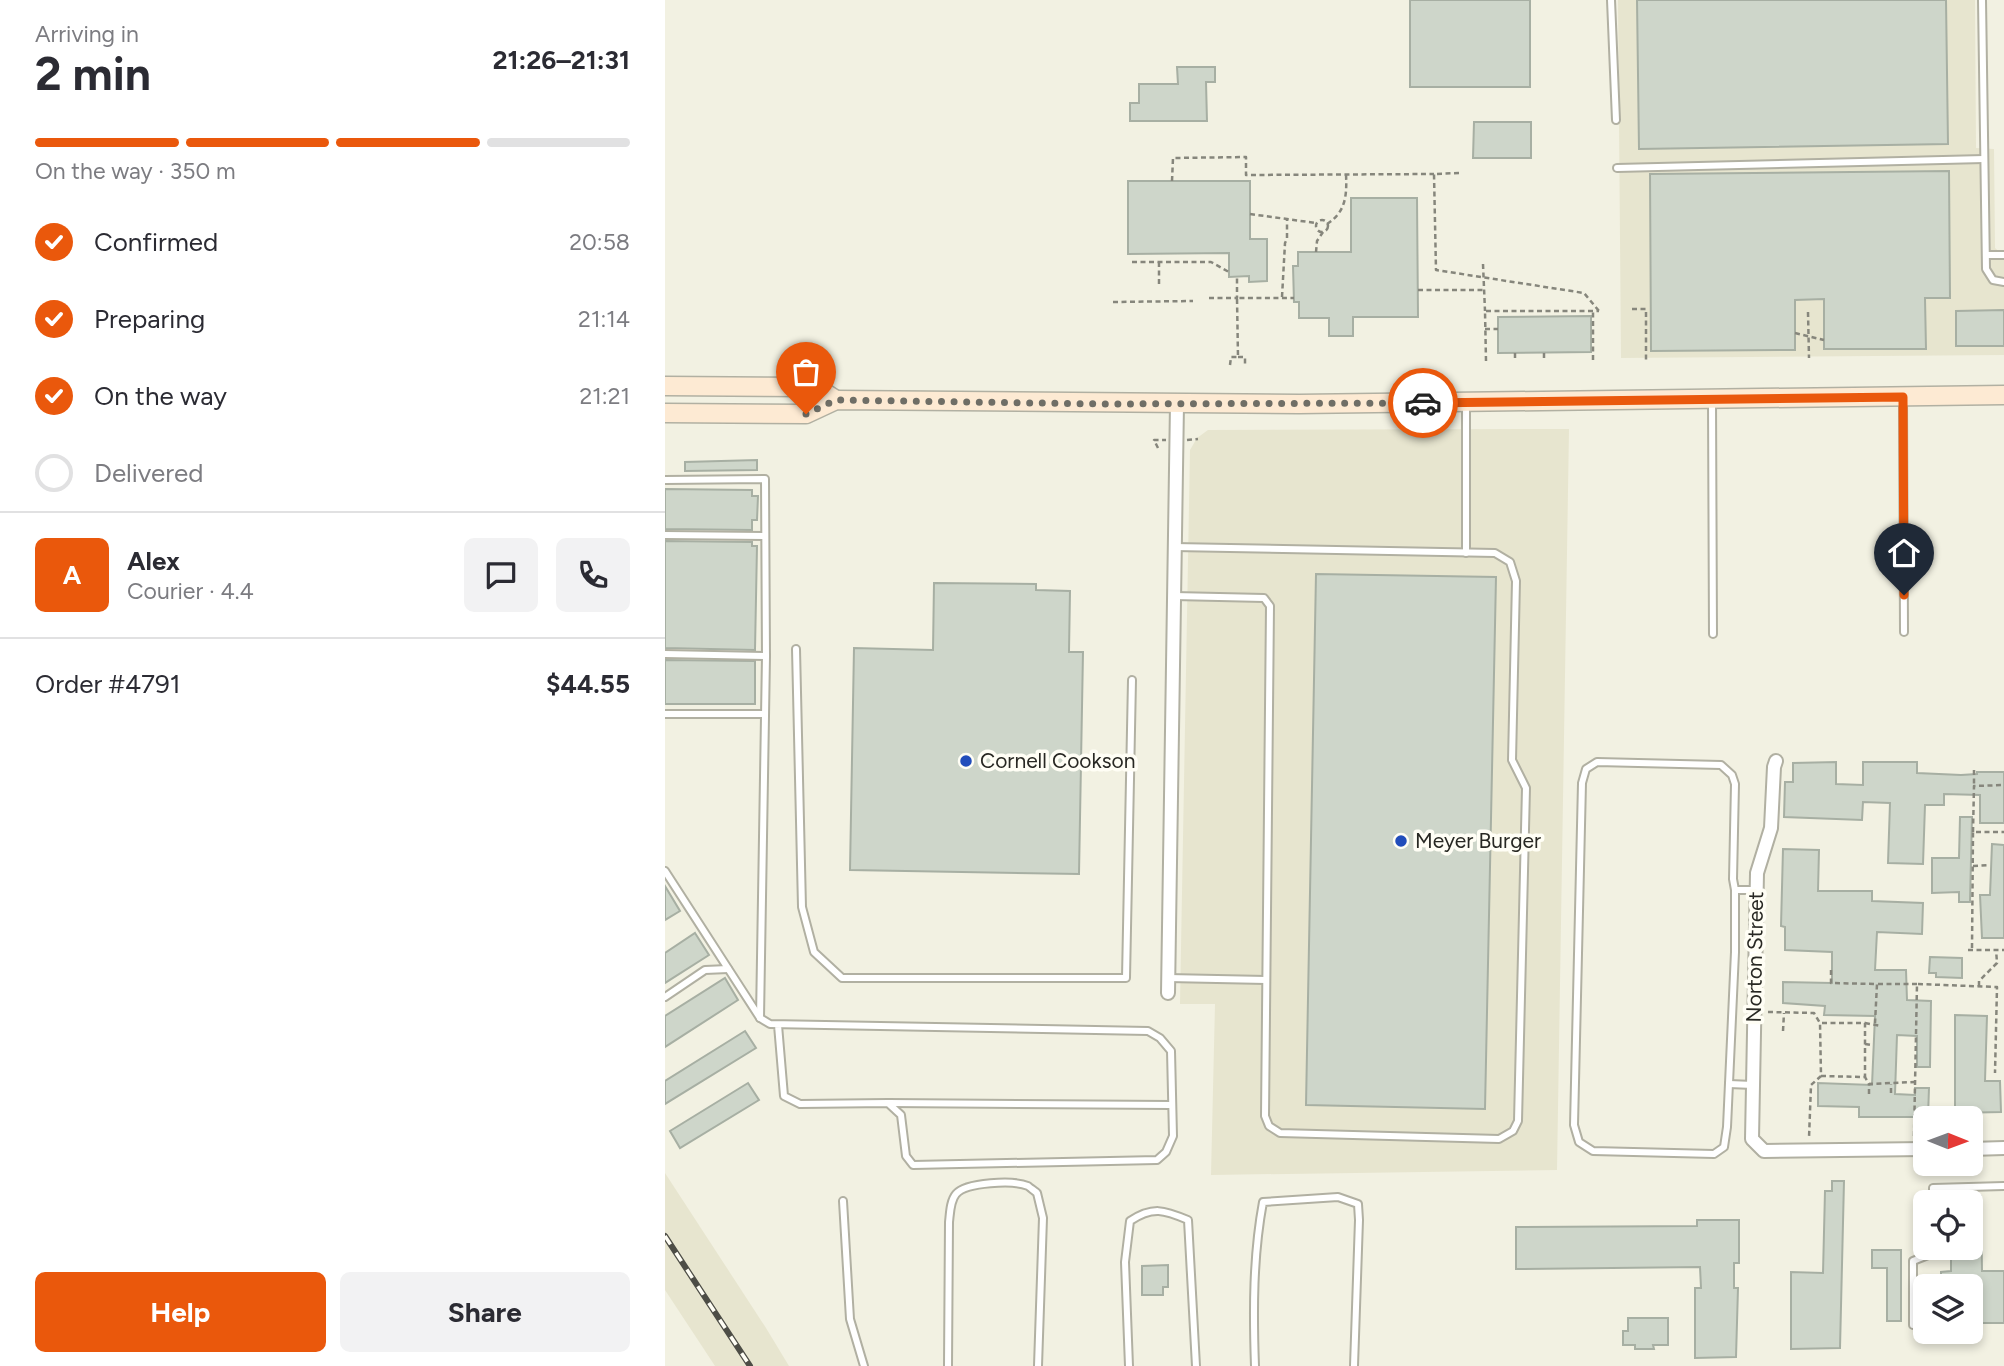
<!DOCTYPE html>
<meta charset="utf-8">
<style>
body{margin:0;font-family:Figtree,sans-serif;background:#f2f2f3;color:#2b2b33;height:100vh;display:flex;flex-direction:column;font-size:26px;white-space:nowrap}
*{box-sizing:border-box;margin:0}
p{font-size:23px;color:#7c7c81}
.icon{flex:none;width:38px;height:38px;fill:none;stroke:currentColor;stroke-width:2;stroke-linecap:round;stroke-linejoin:round}
.map{position:relative;flex:1;overflow:hidden}
.sheet{display:flex;flex-direction:column;background:#fff;width:665px}
.sheet>*{flex:none}
.needle{width:46px;rotate:91deg}
.tools{position:absolute;left:1248px;top:1106px;display:grid;gap:14px}
.tools a{display:grid;place-items:center;width:70px;height:70px;border-radius:10px;background:#fff;box-shadow:0 4px 10px #0003;font-size:35px}
.pin{position:absolute;display:grid;place-items:center;width:60px;height:60px;color:#fff;margin:-72px -30px;border-radius:50% 50% 50% 0;rotate:-45deg;box-shadow:0 0 7px #0007}
.pin .icon{rotate:45deg}
.courier{position:absolute;display:grid;place-items:center;width:70px;height:70px;margin:-35px;border:5px solid #ea580c;border-radius:50%;background:#fff;color:#222;box-shadow:0 2px 9px #0007}
.overview em{font-style:normal;font-weight:700}
.overview div{display:flex;flex-direction:column-reverse}
.overview{display:flex;align-items:center;justify-content:space-between;height:119px;padding:0 35px}
h1{font-size:46px;font-weight:700;line-height:52px}
.bar{display:grid;grid-template-columns:repeat(4,1fr);gap:10px 7px;align-content:center;height:84px;padding:0 35px}
.bar i{height:9px;border-radius:5px;background:#e1e1e2}
.bar .active{background:#ea580c}
.bar p{grid-column:span 4}
.line{display:flex;align-items:center;gap:18px;padding:0 35px;border-top:2px solid #e1e1e2}
.line div{flex:1}
.round{display:grid;place-items:center;flex:none;width:74px;height:74px;border-radius:10px;background:#f2f2f3}
ol{padding:0 35px;list-style:none}
li{display:flex;align-items:center;gap:21px;height:77px}
li p{margin-inline-start:auto}
li .icon{padding:7px;border-radius:50%;background:#ea580c;color:#fff;stroke-width:4}
li:last-child{color:#7c7c81}
li i{width:38px;height:38px;border:4px solid #e1e1e2;border-radius:50%}
.cta{display:flex;gap:14px;margin-top:auto;padding:14px 35px}
.cta a{flex:1;height:80px;border-radius:10px;background:#ea580c;color:#fff;font-size:28px;font-weight:700;line-height:80px;text-align:center}
.cta a+a{background:#f2f2f3;color:#2b2b33}
main{display:flex;flex:1;min-height:0}
.map>svg:first-child{display:block}
.built{fill:#e7e5cf}
.building{fill:#ced6ca;stroke:#a7afa3;stroke-width:2}
.lines{fill:none;stroke-linecap:round;stroke-linejoin:round}
.service-casing{stroke:#b1b0a2;stroke-width:10}
.minor-casing{stroke:#b1b0a2;stroke-width:16}
.secondary-casing{stroke:#b1b0a2;stroke-width:21}
.path{stroke:#86867c;stroke-width:2.5;stroke-dasharray:5 3.5;stroke-linecap:butt}
.service{stroke:#fff;stroke-width:6}
.minor{stroke:#fff;stroke-width:12}
.secondary{stroke:#fdead3;stroke-width:18}
.rail-casing{stroke:#4d4d46;stroke-width:6}
.rail{stroke:#fffef5;stroke-width:3.5;stroke-dasharray:10;stroke-linecap:butt}
.done{stroke:#6f6e66;stroke-width:7;stroke-dasharray:0 12.6}
.route{stroke:#ea580c;stroke-width:9}
.poi-dot{fill:#214dbb;stroke:#fffef5;stroke-width:2.5}
.labels{text-anchor:middle;stroke-width:7;stroke-linejoin:round;paint-order:stroke}
.poi-label{font-size:21px;fill:#282823;stroke:#fffef5;text-anchor:start}
.street-label{font-size:21px;fill:#282823;stroke:#fffef5}
</style>
<main>
<section class="sheet">
<div class="overview"><div><h1>2 min</h1><p>Arriving in</p></div><em>21:26–21:31</em></div>
<div class="bar"><i class="active"></i><i class="active"></i><i class="active"></i><i></i><p>On the way · 350 m</p></div>
<ol>
<li><svg class="icon" aria-label="check" viewBox="0 0 24 24"><path d="M5 12l5 5 9-10"/></svg>Confirmed<p>20:58</p></li>
<li><svg class="icon" aria-label="check" viewBox="0 0 24 24"><path d="M5 12l5 5 9-10"/></svg>Preparing<p>21:14</p></li>
<li><svg class="icon" aria-label="check" viewBox="0 0 24 24"><path d="M5 12l5 5 9-10"/></svg>On the way<p>21:21</p></li>
<li><i></i>Delivered</li>
</ol>
<div class="line" style="height:126px"><b class="round" style="background:#ea580c;color:#fff">A</b><div><b>Alex</b><p>Courier · 4.4</p></div><a class="round"><svg class="icon" aria-label="chat" viewBox="0 0 24 24"><path d="M4 5h16v11H9l-5 4z"/></svg></a><a class="round"><svg class="icon" aria-label="phone" viewBox="0 0 24 24"><path d="M5 4h4l2 5-3 2q2 4 5 5l2-3 5 2v4C11 20 4 13 5 4z"/></svg></a></div>
<div class="line" style="height:91px"><div>Order #4791</div><b>$44.55</b></div>
<div class="cta"><a>Help</a><a>Share</a></div>
</section>
<div class="map">
<svg width="1339" height="1366" viewBox="0 0 1339 1366">
<rect width="100%" height="100%" fill="#f2f1e2"/>
<!-- built -->
<g class="built">
<polygon points="953,0 1310,0 1311,148 1329,149 1330,248 1339,256 1339,355 956,358"/>
<polygon points="904,429 892,1170 546,1175 550,1004 515,1004 525,450 532,438 543,430"/>
<polygon points="0,1173 101,1328 124,1366 50,1366 0,1290"/>
</g>
<!-- building -->
<g class="building">
<rect x="745" y="0" width="120" height="87"/>
<polygon points="972,0 1281,0 1283,144 974,149"/>
<polygon points="512,67 550,67 550,82 541,82 542,121 465,121 465,103 474,103 474,84 513,84"/>
<polygon points="809,122 866,122 866,158 808,158"/>
<polygon points="1284,171 1285,298 1260,298 1261,349 1159,349 1159,299 1130,300 1130,350 986,351 985,174"/>
<polygon points="463,181 585,181 585,239 602,239 602,281 584,282 584,276 564,277 564,253 463,254"/>
<polygon points="686,198 752,198 753,317 688,317 688,336 664,336 664,318 634,318 634,302 629,302 628,266 633,266 633,252 686,252"/>
<polygon points="1339,310 1339,346 1291,346 1291,311"/>
<polygon points="926,316 926,352 833,353 833,317"/>
<polygon points="92,460 92,470 20,471 20,462"/>
<polygon points="0,489 87,490 87,496 93,496 92,520 87,520 87,530 0,529"/>
<polygon points="0,541 87,542 87,546 92,546 90,650 0,648"/>
<polygon points="651,574 831,577 820,1109 641,1105"/>
<polygon points="269,583 371,584 371,590 405,591 404,652 418,652 414,874 185,870 189,648 268,650"/>
<polygon points="0,660 90,661 90,704 0,704"/>
<polygon points="1171,762 1171,784 1198,785 1198,762 1252,762 1252,773 1296,775 1312,774 1312,772 1339,772 1339,823 1315,823 1315,795 1279,794 1279,805 1260,805 1258,864 1223,863 1225,803 1198,802 1197,820 1119,817 1120,782 1128,782 1128,763"/>
<polygon points="1295,817 1307,817 1305,902 1294,902 1294,892 1267,893 1267,858 1294,858"/>
<polygon points="1327,844 1339,845 1339,938 1317,938 1315,895 1325,895"/>
<polygon points="1118,849 1154,850 1153,891 1207,891 1207,901 1258,903 1257,934 1212,932 1210,970 1241,970 1242,1000 1266,1001 1265,1067 1252,1067 1252,1036 1232,1035 1230,1094 1250,1095 1250,1088 1264,1088 1263,1117 1194,1117 1194,1107 1153,1106 1153,1083 1207,1085 1210,1016 1159,1015 1160,1006 1118,1003 1118,982 1167,983 1167,952 1120,950 1120,927 1116,926"/>
<polygon points="0,886 15,911 0,920"/>
<polygon points="30,933 44,955 0,983 0,953"/>
<polygon points="1265,957 1297,958 1297,978 1271,977 1271,973 1264,973"/>
<polygon points="60,978 73,1000 0,1047 0,1016"/>
<polygon points="1290,1015 1322,1016 1320,1081 1335,1081 1336,1112 1290,1113"/>
<polygon points="80,1031 91,1048 0,1104 0,1081"/>
<polygon points="83,1083 94,1100 15,1148 5,1131"/>
<polygon points="1167,1181 1179,1181 1175,1348 1126,1349 1126,1272 1158,1273 1160,1191 1167,1191"/>
<polygon points="1306,1196 1316,1196 1317,1271 1339,1271 1339,1323 1306,1323 1306,1286 1276,1286 1276,1272 1286,1271 1286,1248 1306,1248"/>
<polygon points="1032,1220 1074,1220 1074,1263 1069,1263 1069,1288 1073,1288 1071,1357 1030,1358 1030,1288 1036,1288 1035,1267 851,1269 851,1227 1032,1226"/>
<polygon points="1207,1250 1236,1250 1236,1321 1222,1321 1222,1268 1207,1268"/>
<polygon points="503,1265 503,1287 498,1287 498,1295 477,1295 477,1266"/>
<polygon points="963,1318 1003,1318 1003,1345 988,1345 989,1349 970,1349 970,1345 958,1345 958,1331 963,1331"/>
</g>
<g class="lines">
<defs>
<g id="service">
<polyline points="946,0 951,120"/>
<polyline points="1317,0 1321,269 1328,280 1339,282"/>
<polyline points="952,168 1319,159"/>
<polyline points="1321,255 1339,255"/>
<polyline points="1238,399 1239,632"/>
<polyline points="1047,401 1048,634"/>
<polyline points="0,480 100,479 101,656 95,1018"/>
<polyline points="0,535 100,536"/>
<polyline points="801,553 801,404"/>
<polyline points="509,596 599,598 605,606 600,1116 604,1126 615,1133 834,1139 848,1131 853,1121 861,788 847,760 851,581 845,562 830,553 509,547"/>
<polyline points="131,649 137,907 149,952 177,978 461,978 467,680"/>
<polyline points="0,654 101,656"/>
<polyline points="0,714 99,714"/>
<polyline points="0,871 95,1018 105,1024 483,1031 495,1038 506,1051 508,1136 501,1152 492,1160 248,1165 241,1156 236,1115 223,1103 135,1104 119,1096 113,1025"/>
<polyline points="1070,890 1070,952 1062,1127 1059,1147 1049,1154 928,1151 914,1142 909,1125 917,783 921,769 932,762 1056,765 1067,775 1070,784 1068,879 1070,890 1092,890"/>
<polyline points="503,978 601,980"/>
<polyline points="0,997 40,970 63,969"/>
<polyline points="1064,1084 1088,1085"/>
<polyline points="223,1103 507,1105"/>
<polyline points="178,1201 185,1319 199,1366"/>
<polyline points="1268,1202 1268,1188 1339,1186"/>
<polyline points="1248,1325 1248,1261 1268,1253 1268,1248"/>
<path d="M283 1366 284 1222C285 1214 285 1201 291 1194 301 1182 349 1180 363 1186 364 1187 371 1192 372 1193L378 1218 373 1366"/>
<path d="M464 1366 460 1262 465 1221C488 1206 499 1210 523 1220L531 1366"/>
<path d="M590 1366C588 1311 588 1256 598 1202L673 1197 693 1204 694 1220 689 1366"/>
</g>
<g id="minor">
<polyline points="1111,761 1109,767 1106,828 1092,873 1087,1139 1099,1151 1260,1149"/>
<polyline points="503,993 512,404"/>
<polyline points="1306,1149 1339,1148"/>
</g>
<g id="secondary">
<polyline points="0,386 151,387 171,400"/>
<polyline points="0,413 141,414 171,400 634,404 1339,395"/>
</g>
</defs>
<!-- service casing -->
<use href="#service" class="service-casing"/>
<!-- minor casing -->
<use href="#minor" class="minor-casing"/>
<!-- secondary casing -->
<use href="#secondary" class="secondary-casing"/>
<!-- path -->
<g class="path">
<polyline points="794,173 769,174 771,270 919,293 934,311"/>
<polyline points="507,181 508,158 581,157 581,175 769,174"/>
<polyline points="585,214 651,223"/>
<circle cx="657" cy="226" r="6"/>
<path d="M662 224C681 212 682 195 681 174"/>
<polyline points="651,252 652,241 658,232"/>
<polyline points="467,262 546,262 564,272"/>
<polyline points="494,262 494,284"/>
<polyline points="818,264 820,311"/>
<polyline points="753,290 820,290"/>
<polyline points="617,297 620,243 622,239 622,218"/>
<polyline points="544,298 572,298 572,277"/>
<polyline points="448,302 528,301"/>
<polyline points="967,309 981,309 981,360"/>
<polyline points="1143,312 1144,358"/>
<polyline points="820,329 833,329"/>
<polyline points="1130,333 1159,340"/>
<polyline points="850,353 850,361"/>
<polyline points="879,353 879,361"/>
<polyline points="573,357 580,357 580,364"/>
<polyline points="928,360 928,312"/>
<polyline points="821,361 820,311 934,311"/>
<polyline points="565,365 566,357 573,357 572,298 629,298"/>
<polyline points="522,440 533,439"/>
<polyline points="493,448 489,440 501,440"/>
<polyline points="1309,770 1309,786"/>
<polyline points="1308,832 1309,786 1339,785"/>
<polyline points="1308,866 1324,865"/>
<polyline points="1307,948 1308,832 1339,832"/>
<polyline points="1303,950 1339,950"/>
<polyline points="1166,970 1166,983 1212,984 1210,1023"/>
<polyline points="1213,984 1252,984"/>
<polyline points="1314,986 1314,981 1332,963 1331,949"/>
<polyline points="1103,1012 1149,1013 1155,1023 1156,1076 1146,1085 1144,1138"/>
<polyline points="1157,1023 1200,1023 1200,1077"/>
<polyline points="1200,1023 1216,1026"/>
<polyline points="1118,1031 1119,1013"/>
<polyline points="1200,1044 1207,1045"/>
<polyline points="1156,1076 1200,1077 1204,1084 1250,1082"/>
<polyline points="1226,1093 1226,1084"/>
<polyline points="1204,1094 1204,1084"/>
<polyline points="1249,1136 1252,984 1332,987 1330,1073"/>
</g>
<!-- service -->
<use href="#service" class="service"/>
<!-- minor -->
<use href="#minor" class="minor"/>
<!-- secondary -->
<use href="#secondary" class="secondary"/>
<defs>
<polyline id="rail" points="0,1236 85,1366"/>
</defs>
<!-- rail casing -->
<use href="#rail" class="rail-casing"/>
<!-- rail -->
<use href="#rail" class="rail"/>
</g>
<g class="lines">
<!-- done -->
<polyline class="done" points="141,414 171,400 437,404 758,403"/>
<!-- route -->
<polyline class="route" points="758,403 1238,397 1239,595"/>
</g>
<!-- markers -->
<g class="poi-dot">
<circle cx="301" cy="761" r="7"/>
<circle cx="736" cy="841" r="7"/>
</g>
<g class="labels">
<!-- poi labels -->
<g class="poi-label">
<text x="315" y="768">Cornell Cookson</text>
<text x="750" y="848">Meyer Burger</text>
</g>
<!-- street labels -->
<g class="street-label">
<text transform="translate(1090 957) rotate(-89)" y="7">Norton Street</text>
</g>
</g>
</svg>
<div class="tools">
<a><svg class="needle" viewBox="-14 -14 28 28"><path d="M0-13l5 13h-10z" fill="#e53935"/><path d="M0 13l5-13h-10z" fill="#7c7c81"/></svg></a>
<a><svg class="icon" aria-label="locate" viewBox="0 0 24 24"><circle cx="12" cy="12" r="6"/><path d="M12 2v4M12 18v4M2 12h4M18 12h4"/></svg></a>
<a><svg class="icon" aria-label="layers" viewBox="0 0 24 24"><path d="M12 4l9 5-9 5-9-5zM3 14l9 5 9-5"/></svg></a>
</div>
<div class="pin" style="left:141px;top:414px;background:#ea580c"><svg class="icon" aria-label="bag" viewBox="0 0 24 24"><path d="M5 8h14l-1 12H6zM9 8a3 3 0 0 1 6 0"/></svg></div>
<div class="pin" style="left:1239px;top:595px;background:#1f2937"><svg class="icon" aria-label="home" viewBox="0 0 24 24"><path d="M3 11l9-7 9 7M6 9v11h12V9"/></svg></div>
<div class="courier" style="left:758px;top:403px"><svg class="icon" aria-label="car" viewBox="0 0 24 24"><path d="M5 17H2v-5l4-1 3-4h7l3 4 3 1v5h-3M9 17h6M6 11h13"/><circle cx="7" cy="17" r="2"/><circle cx="17" cy="17" r="2"/></svg></div>
</div>
</main>
